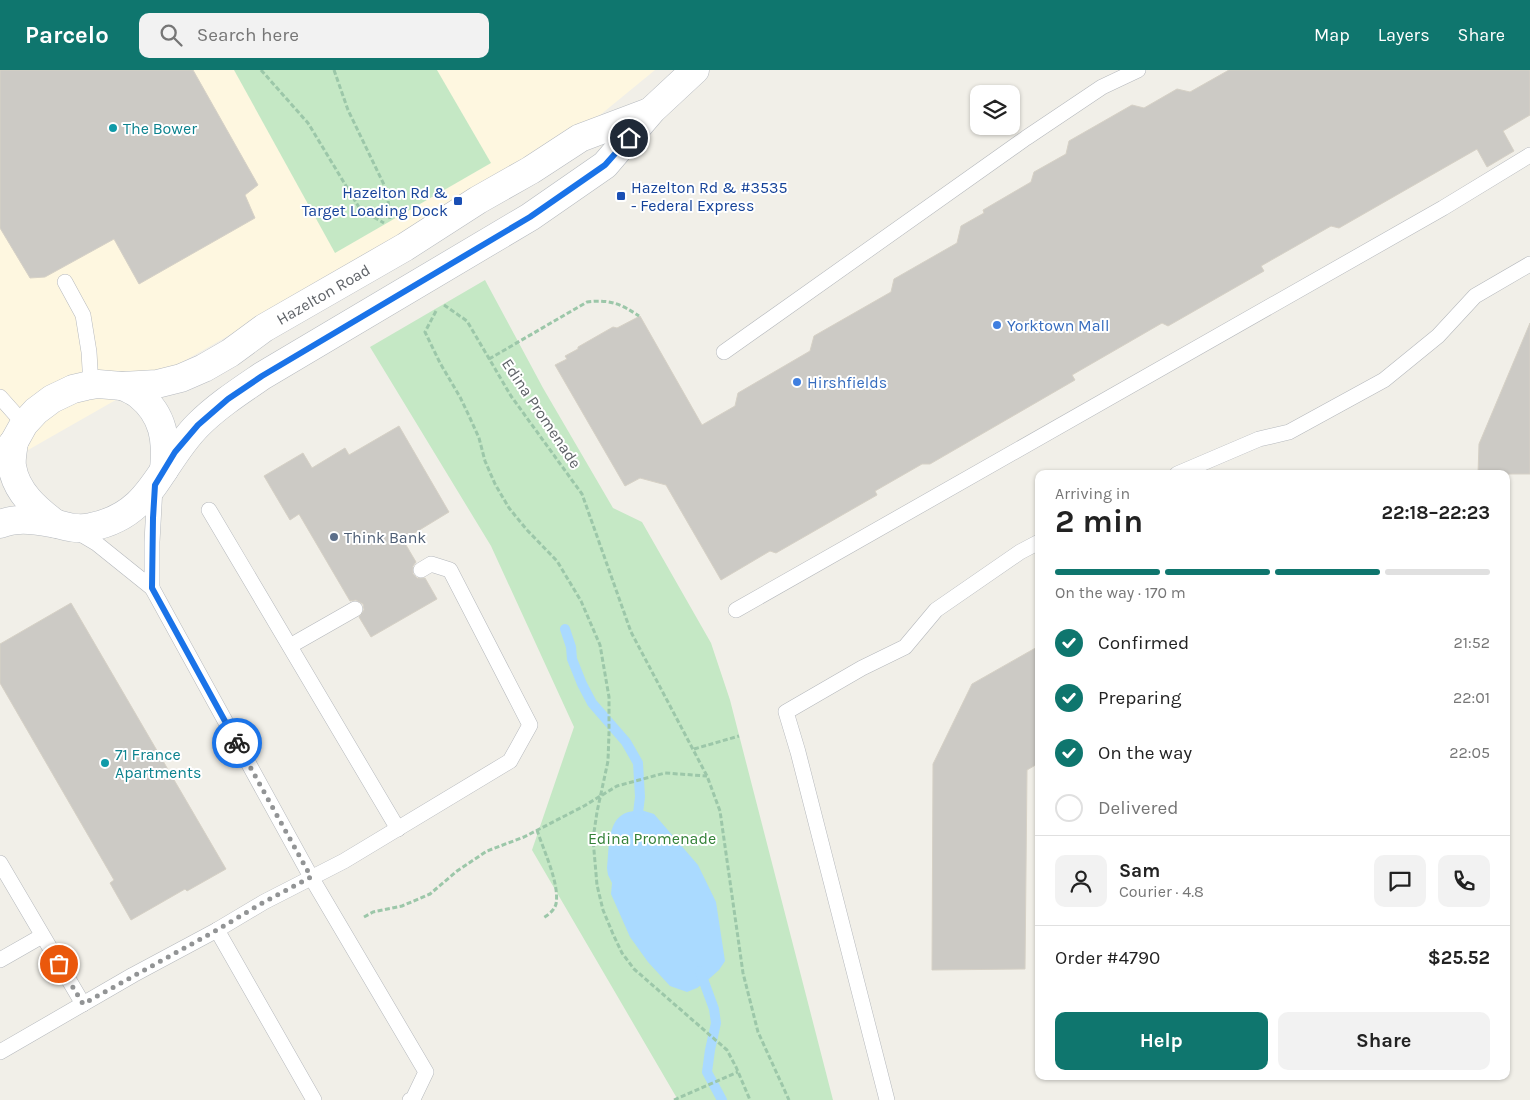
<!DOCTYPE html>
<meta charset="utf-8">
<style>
body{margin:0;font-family:Karla,sans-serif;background:#f2f2f2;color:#222;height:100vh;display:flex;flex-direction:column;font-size:19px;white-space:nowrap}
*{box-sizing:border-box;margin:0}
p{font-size:16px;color:#767676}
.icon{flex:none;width:28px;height:28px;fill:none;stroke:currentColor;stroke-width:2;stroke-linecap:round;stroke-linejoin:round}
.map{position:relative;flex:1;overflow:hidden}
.side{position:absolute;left:1035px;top:400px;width:475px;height:610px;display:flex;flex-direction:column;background:#fff;border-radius:10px;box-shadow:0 1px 4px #0004}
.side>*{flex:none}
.fabs{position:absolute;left:970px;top:15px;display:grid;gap:10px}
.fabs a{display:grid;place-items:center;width:50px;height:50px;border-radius:10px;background:#fff;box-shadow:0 1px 4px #0004;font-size:25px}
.pin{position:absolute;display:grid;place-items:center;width:42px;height:42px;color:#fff;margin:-21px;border:2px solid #fff;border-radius:50%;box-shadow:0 1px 5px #0007}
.courier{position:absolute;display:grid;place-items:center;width:50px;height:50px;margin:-25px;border:4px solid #1a73e8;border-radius:50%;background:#fff;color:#222;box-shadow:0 1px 6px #0007}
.head em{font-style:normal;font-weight:700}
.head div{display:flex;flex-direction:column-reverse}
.head{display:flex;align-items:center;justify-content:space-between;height:85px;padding:0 20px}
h1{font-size:32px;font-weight:700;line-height:38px}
.bar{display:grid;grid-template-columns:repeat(4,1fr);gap:8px 5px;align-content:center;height:60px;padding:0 20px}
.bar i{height:6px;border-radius:4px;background:#e0e0e0}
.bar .current{background:#0f766e}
.bar p{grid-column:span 4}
.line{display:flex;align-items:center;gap:12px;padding:0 20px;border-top:1px solid #e0e0e0}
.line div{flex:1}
.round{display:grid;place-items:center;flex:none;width:52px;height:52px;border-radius:10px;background:#f2f2f2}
ol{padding:0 20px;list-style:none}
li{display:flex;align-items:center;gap:15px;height:55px}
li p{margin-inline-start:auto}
li .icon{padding:5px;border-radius:50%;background:#0f766e;color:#fff;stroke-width:4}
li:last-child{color:#767676}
li i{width:28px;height:28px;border:2px solid #e0e0e0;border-radius:50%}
.button{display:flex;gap:10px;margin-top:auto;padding:10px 20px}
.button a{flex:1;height:58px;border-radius:10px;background:#0f766e;color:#fff;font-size:20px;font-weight:700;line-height:58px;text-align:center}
.button a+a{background:#f2f2f2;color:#222}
header{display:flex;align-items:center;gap:30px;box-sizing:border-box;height:70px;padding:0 25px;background:#0f766e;color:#fff}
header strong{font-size:24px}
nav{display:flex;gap:28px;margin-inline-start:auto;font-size:18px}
.search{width:350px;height:45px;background:#f2f2f2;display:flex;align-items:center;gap:12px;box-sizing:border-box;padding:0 18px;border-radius:10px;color:#767676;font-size:19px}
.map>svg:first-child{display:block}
.commercial{fill:#fef7e0}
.green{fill:#c5e8c5}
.water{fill:#aadaff}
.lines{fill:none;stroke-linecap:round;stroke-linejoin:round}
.stream{stroke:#aadaff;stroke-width:10}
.building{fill:#cccac5;stroke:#d6d1c6}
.lane-casing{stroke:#b5b8bc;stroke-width:16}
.secondary-casing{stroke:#b6babf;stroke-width:29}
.path{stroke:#9cc7a9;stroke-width:3;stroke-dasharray:5 2.5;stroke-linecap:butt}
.lane{stroke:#fff;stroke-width:15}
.secondary{stroke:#fff;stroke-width:28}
.done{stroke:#929495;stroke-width:5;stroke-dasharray:0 9}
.route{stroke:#1a73e8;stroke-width:6}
.culture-dot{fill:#0f9aa8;stroke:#fff;stroke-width:2}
.transit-dot{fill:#1a4fb4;stroke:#fff;stroke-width:2}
.shop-dot{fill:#3f7fe0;stroke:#fff;stroke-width:2}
.service-dot{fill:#5c6f8a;stroke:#fff;stroke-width:2}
.labels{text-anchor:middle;stroke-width:4;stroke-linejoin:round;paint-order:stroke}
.culture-label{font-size:16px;fill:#0d838f;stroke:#fff;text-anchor:start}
.transit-label{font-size:16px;fill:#164399;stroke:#fff;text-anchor:start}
.street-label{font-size:16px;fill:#5f6368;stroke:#fff}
.shop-label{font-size:16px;fill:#366cbe;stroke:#fff;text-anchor:start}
.service-label{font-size:16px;fill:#4e5e75;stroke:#fff;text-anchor:start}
.park-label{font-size:16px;fill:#348238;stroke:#fff}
</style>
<header>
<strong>Parcelo</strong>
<div class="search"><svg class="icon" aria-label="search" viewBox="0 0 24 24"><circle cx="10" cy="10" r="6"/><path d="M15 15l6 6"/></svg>Search here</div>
<nav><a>Map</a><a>Layers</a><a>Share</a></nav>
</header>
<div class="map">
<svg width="1530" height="1030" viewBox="0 0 1530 1030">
<rect width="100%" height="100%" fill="#f1efe8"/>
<!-- commercial -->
<polygon class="commercial" points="0,0 655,0 566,73 0,396"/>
<!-- green -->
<g class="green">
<polygon points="234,0 437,0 491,93 335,183"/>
<polygon points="485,210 543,318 613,438 642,452 711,573 730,630 833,1030 678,1030 532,780 574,657 491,476 370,277"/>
</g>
<!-- water -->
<path class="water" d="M641 740 654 744 698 795 716 832 725 891 719 900 710 908 697 918 687 922 670 916 648 892 630 867 611 824 612 813 608 805 607 798C609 783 607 754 622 745 627 741 635 741 641 740Z"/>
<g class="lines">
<!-- stream -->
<g class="stream">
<polyline points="565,559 571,577 572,589 582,614 592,633 626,672 638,693 640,727 638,743 642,753"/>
<polyline points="700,901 714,939 716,953 710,980 707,1002 722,1030"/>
</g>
</g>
<!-- building -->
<g class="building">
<polygon points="0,0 193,0 258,115 245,125 255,148 139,214 114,169 45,207 30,208 0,158"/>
<polygon points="1229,0 1530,0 1530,45 1503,61 1514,81 1487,97 1477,79 1339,158 1331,156 1261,196 1264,201 1168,256 1162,253 1072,305 1075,310 930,394 922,394 875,421 877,425 776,483 770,481 721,510 666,415 640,408 625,416 555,295 567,289 565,286 578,279 578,277 613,257 617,258 640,246 702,355 735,336 738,323 810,281 814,266 891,222 894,209 957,173 961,156 984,143 983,140 1031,112 1034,102 1066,84 1069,71 1132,35 1144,38 1177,19 1190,22"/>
<polygon points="1530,253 1530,404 1478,404 1479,374"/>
<polygon points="399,356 449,442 403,470 416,492 413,496 413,504 417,508 425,508 437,529 371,567 359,547 364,540 363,534 356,530 350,531 299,444 290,450 264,406 303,383 312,398 345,378 349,385"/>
<polygon points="71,533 226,799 187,821 185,819 131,850 110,813 114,810 0,613 0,574"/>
<polygon points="1039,576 1039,693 1027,700 1025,899 932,900 933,694 972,614"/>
</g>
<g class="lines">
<defs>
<g id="lane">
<polyline points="65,212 83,245 89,282 91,315"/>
<polyline points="724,282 1026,68 1102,17 1138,0"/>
<polyline points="0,327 24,354"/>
<polyline points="1177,404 1259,369 1289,362 1384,310 1438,266 1475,226 1530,194"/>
<polyline points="209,440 398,759"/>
<polyline points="74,460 96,473 152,518 152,472 155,417"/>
<polyline points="152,518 311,807 426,1002 413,1029 410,1030"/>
<polyline points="736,540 1443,138 1530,85"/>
<polyline points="290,576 355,539"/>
<polyline points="0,793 83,934"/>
<polyline points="217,860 314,1030"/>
<polyline points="0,890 42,866"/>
<polyline points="0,982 133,905 217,860 264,832 344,791 510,691 530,655 450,500 431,494 421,500"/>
<polyline points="887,1030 798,682 786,642 862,598 905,577 936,540 1020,482 1039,472"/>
</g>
<g id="secondary">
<path d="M122 316C127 318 134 321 139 325 164 345 167 371 164 400"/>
<path d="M14 372C13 380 11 389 12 396 16 422 36 439 56 454"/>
<polyline points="0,389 14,372 24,354 36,341 52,329 73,319 86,316 98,314 122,316 157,314 181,308 204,298 230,283 264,258 405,177 478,130 531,100 580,68 649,42"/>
<path d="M0 454C6 452 13 450 19 450 30 449 45 452 57 454 68 457 79 460 91 457 153 445 159 394 198 355 217 336 240 321 262 306L530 147 605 95 652 40 695 0"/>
</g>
</defs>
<!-- lane casing -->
<use href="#lane" class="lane-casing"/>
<!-- secondary casing -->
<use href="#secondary" class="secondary-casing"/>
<!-- path -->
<g class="path">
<polyline points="261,0 308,53 360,139 384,153"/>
<polyline points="334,0 348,40 387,121 390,149"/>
<polyline points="444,235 467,251 511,326 582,424 631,562 707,706 720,741 743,903 758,962 789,1030"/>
<polyline points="436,241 425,262 440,293 460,327 470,348 479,368 485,391 495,414 509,438 527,460 557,491 581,531 600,575 609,627 609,663 608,691 597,742 593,769 597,815 603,840 613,864 622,883 634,899 727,980 736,997 750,1030"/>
<path d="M489 289 587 232C610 229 621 234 639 246"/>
<polyline points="694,679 739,666"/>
<path d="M537 760C543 779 560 814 556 834 554 841 548 845 543 848"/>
<polyline points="364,847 373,842 402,836 430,824 457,801 487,781 524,767 584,736 617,716 665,703 707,706"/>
<polyline points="674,1030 738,1002"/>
</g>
<!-- lane -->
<use href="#lane" class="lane"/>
<!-- secondary -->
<use href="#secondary" class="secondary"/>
</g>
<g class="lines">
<!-- done -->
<polyline class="done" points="59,894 83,934 217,860 264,832 311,807 237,673"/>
<!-- route -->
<polyline class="route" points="237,673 152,518 153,448 155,415 175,382 198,355 228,329 262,306 530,147 605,95 629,68"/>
</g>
<!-- markers -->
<g class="culture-dot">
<circle cx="113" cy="58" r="5"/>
<circle cx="105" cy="693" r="5"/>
</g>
<g class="transit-dot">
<rect x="616" y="121" width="10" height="10" rx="2.5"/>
<rect x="453" y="126" width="10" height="10" rx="2.5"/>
</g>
<g class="shop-dot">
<circle cx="997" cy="255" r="5"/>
<circle cx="797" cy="312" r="5"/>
</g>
<circle class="service-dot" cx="334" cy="467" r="5"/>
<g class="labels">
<!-- culture labels -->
<g class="culture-label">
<text x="123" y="64">The Bower</text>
<text x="115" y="690">71 France<tspan x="115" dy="18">Apartments</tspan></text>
</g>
<!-- transit labels -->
<g class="transit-label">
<text x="631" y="123">Hazelton Rd &amp; #3535<tspan x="631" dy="18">- Federal Express</tspan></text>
<text x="448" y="128" text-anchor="end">Hazelton Rd &amp;<tspan x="448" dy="18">Target Loading Dock</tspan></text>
</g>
<!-- street labels -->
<g class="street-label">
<text transform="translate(323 224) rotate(-30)" y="6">Hazelton Road</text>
<text transform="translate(542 343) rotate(56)" y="6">Edina Promenade</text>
</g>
<!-- shop labels -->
<g class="shop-label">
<text x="1007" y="261">Yorktown Mall</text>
<text x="807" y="318">Hirshfields</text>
</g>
<!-- service labels -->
<g class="service-label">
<text x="344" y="473">Think Bank</text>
</g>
<!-- park labels -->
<g class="park-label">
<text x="652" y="774">Edina Promenade</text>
</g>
</g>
</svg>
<div class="fabs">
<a><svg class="icon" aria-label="layers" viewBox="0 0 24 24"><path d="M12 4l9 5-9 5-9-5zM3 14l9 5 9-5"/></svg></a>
</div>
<div class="pin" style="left:59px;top:894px;background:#ea580c"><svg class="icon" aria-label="bag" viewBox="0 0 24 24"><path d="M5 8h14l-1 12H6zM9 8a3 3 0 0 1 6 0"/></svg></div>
<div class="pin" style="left:629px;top:68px;background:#1f2937"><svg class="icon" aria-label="home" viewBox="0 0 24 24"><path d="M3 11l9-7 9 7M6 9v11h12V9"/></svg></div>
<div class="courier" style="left:237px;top:673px"><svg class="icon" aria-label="bike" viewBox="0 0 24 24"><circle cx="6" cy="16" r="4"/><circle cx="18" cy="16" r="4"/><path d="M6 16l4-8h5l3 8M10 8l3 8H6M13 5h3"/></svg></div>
<section class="side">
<div class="head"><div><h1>2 min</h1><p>Arriving in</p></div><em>22:18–22:23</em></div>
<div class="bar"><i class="current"></i><i class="current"></i><i class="current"></i><i></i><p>On the way · 170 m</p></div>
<ol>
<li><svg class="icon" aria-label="check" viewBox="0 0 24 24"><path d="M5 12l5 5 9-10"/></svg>Confirmed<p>21:52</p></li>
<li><svg class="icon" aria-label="check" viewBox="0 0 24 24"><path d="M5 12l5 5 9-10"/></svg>Preparing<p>22:01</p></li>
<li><svg class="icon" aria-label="check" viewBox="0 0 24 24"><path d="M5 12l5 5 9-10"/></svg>On the way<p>22:05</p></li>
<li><i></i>Delivered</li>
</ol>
<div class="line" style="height:90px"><a class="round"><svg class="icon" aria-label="person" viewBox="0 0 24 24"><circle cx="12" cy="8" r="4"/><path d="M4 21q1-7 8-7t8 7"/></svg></a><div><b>Sam</b><p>Courier · 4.8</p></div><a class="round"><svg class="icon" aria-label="chat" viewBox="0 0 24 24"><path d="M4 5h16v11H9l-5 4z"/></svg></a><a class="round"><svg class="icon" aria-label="phone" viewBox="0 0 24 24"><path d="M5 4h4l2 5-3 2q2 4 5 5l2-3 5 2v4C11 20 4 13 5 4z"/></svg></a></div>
<div class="line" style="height:65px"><div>Order #4790</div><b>$25.52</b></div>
<div class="button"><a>Help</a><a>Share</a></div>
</section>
</div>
